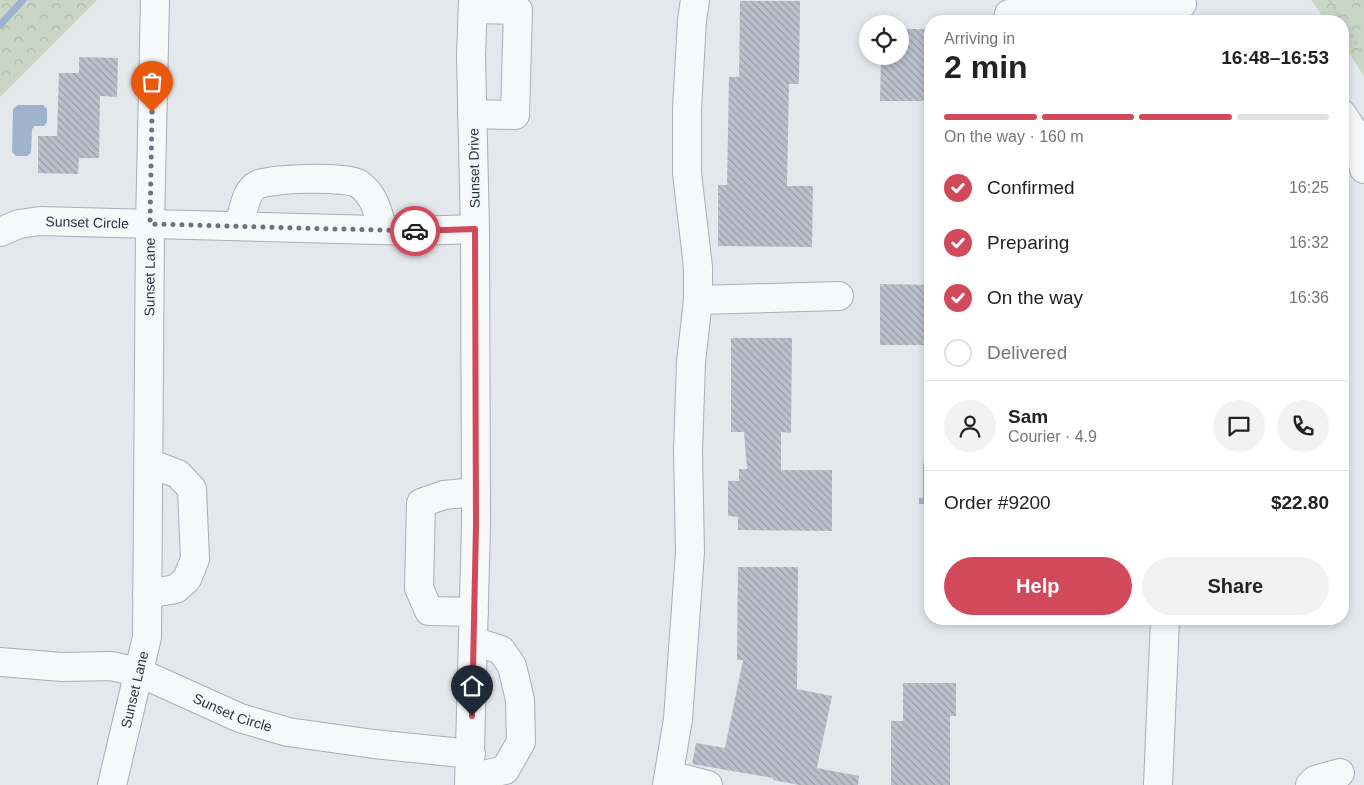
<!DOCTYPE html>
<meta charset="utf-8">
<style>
body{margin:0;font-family:Arial,sans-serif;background:#f2f2f2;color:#222;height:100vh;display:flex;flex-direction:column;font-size:19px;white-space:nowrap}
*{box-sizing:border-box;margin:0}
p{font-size:16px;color:#767676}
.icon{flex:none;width:28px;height:28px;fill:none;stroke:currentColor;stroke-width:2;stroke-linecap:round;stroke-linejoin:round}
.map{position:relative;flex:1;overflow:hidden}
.side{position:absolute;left:924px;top:15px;width:425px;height:610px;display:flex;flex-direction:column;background:#fff;border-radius:20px;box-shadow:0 2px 8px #0003}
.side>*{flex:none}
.controls{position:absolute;left:859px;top:15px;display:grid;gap:10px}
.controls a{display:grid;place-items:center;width:50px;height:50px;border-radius:50%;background:#fff;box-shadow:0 2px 8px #0003;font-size:25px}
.pin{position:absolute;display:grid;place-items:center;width:42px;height:42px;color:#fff;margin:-51px -21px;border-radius:50% 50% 50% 0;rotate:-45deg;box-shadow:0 0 5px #0007}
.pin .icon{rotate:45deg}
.courier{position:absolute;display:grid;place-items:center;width:50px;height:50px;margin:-25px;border:4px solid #d1495b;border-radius:50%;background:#fff;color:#222;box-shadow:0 1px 6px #0007}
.overview em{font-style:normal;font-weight:600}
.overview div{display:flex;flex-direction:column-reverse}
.overview{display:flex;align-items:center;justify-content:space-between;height:85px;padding:0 20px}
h1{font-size:32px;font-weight:600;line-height:38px}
.bar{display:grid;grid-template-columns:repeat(4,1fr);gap:8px 5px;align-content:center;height:60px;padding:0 20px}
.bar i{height:6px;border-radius:4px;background:#e0e0e0}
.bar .selected{background:#d1495b}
.bar p{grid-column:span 4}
.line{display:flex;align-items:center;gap:12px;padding:0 20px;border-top:1px solid #e0e0e0}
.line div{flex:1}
.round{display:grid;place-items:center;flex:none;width:52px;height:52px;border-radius:26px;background:#f2f2f2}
ol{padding:0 20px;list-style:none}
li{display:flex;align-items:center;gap:15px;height:55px}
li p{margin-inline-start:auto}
li .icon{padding:5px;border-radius:50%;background:#d1495b;color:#fff;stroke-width:4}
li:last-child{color:#767676}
li i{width:28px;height:28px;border:2px solid #e0e0e0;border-radius:50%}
.action{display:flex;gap:10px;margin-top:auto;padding:10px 20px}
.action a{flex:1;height:58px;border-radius:30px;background:#d1495b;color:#fff;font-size:20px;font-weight:600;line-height:58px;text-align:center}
.action a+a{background:#f2f2f2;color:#222}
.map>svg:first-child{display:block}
.forest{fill:url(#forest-crowns)}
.water{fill:#9fb4cc}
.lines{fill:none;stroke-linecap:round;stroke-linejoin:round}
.stream{stroke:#9fb4cc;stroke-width:7}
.building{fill:url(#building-back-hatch)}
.minor-casing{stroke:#a9aeb7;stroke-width:30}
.path{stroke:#c2c5cb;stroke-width:3;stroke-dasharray:4 4;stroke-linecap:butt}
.minor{stroke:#f7f8fa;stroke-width:28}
.done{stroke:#6c737f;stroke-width:5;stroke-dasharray:0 9}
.route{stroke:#d1495b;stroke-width:6}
.labels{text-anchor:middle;stroke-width:5;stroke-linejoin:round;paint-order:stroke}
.street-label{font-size:14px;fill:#2b3445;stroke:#f4f6f9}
</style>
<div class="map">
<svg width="1364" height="785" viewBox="0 0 1364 785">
<defs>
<pattern id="forest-crowns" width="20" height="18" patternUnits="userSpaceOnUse" patternTransform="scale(1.25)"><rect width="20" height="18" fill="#c9d6c5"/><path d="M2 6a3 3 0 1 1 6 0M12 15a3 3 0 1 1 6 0" fill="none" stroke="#adb8ab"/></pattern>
<pattern id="building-back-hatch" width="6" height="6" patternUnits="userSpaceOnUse" patternTransform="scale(1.25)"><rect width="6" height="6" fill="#bbc0ca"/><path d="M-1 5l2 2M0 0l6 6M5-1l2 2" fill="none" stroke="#989da6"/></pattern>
</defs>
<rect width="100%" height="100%" fill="#e4e7ec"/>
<!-- forest -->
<g class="forest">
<polygon points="0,0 97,0 0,97"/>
<polygon points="1311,0 1364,0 1364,76 1343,44 1342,21 1326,21"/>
</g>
<!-- water -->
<g class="water">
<polygon points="18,105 43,105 47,109 47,122 44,126 35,126 32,129 31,153 27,156 16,156 12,152 13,109"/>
<polygon points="923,463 930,463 930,504 919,504 919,498 923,498"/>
</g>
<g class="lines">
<!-- stream -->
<polyline class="stream" points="0,25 23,0"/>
</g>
<!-- building -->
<g class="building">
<polygon points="740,1 800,1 799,84 789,84 787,186 813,186 812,247 718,246 718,185 727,185 729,77 739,77"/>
<polygon points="900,29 930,29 930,101 880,101 881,56 900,56"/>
<polygon points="79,57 118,58 117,97 100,96 99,158 79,158 78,174 38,173 38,136 57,136 59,73 79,73"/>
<polygon points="880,284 930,285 930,345 880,345"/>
<polygon points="731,338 792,338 791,433 781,432 781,470 832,470 832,531 738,530 738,517 728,516 728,481 739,481 739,469 747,469 744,432 731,432"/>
<polygon points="738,567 798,567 797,689 832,696 817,768 859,776 858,785 799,785 773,780 773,778 692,764 696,743 725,748 743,660 737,660"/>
<polygon points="903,683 956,683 956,716 950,716 950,785 891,785 891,721 903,721"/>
</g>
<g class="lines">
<defs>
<g id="minor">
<polyline points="1008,21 1009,14 1029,7 1067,10 1182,4"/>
<polyline points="472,114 515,115 518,10 473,9"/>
<polyline points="1342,114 1356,135 1364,169"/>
<path d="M239 226C243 214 245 191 257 185 269 178 349 176 359 184 376 197 377 211 383 230"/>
<path id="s1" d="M0 232 19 224 40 221 414 231 475 229"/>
<polyline points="698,300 839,296"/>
<polyline points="147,594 176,589 187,579 195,559 192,489 178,474 149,463"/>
<polyline points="474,612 429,611 419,588 421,503 444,495 476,492"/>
<path id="s2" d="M0 662 62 667 111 666 138 672 240 718 288 732 374 744 471 754"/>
<polyline points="669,775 708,785"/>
<polyline points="470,778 505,770 521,742 520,700 512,666 501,650 473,641"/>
<path id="s3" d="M112 785 147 637 150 224 155 0"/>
<polyline points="469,785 476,526 475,229 471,56 473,0"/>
<polyline points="667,785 678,719 690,552 688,451 691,362 698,300 698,267 687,173 687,109 692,20 695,0"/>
<polyline points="1158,785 1165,619"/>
<polyline points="1310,785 1315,780 1340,773"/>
</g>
</defs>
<!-- minor casing -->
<use href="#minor" class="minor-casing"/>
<!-- path -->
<g class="path">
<polyline points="1329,0 1342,21"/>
<polyline points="1342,21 1364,55"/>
</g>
<!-- minor -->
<use href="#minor" class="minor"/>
</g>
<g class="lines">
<!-- done -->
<polyline class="done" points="152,112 150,224 415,231"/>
<!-- route -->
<polyline class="route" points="415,231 475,229 476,526 472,716"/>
</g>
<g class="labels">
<!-- street labels -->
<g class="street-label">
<text transform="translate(474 168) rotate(-91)" y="5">Sunset Drive</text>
<text dy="5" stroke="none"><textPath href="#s1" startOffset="89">Sunset Circle</textPath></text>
<text dy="5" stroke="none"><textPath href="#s3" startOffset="512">Sunset Lane</textPath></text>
<text dy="5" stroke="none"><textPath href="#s3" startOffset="98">Sunset Lane</textPath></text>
<text dy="5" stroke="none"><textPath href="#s2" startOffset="242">Sunset Circle</textPath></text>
</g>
</g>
</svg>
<div class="controls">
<a><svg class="icon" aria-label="locate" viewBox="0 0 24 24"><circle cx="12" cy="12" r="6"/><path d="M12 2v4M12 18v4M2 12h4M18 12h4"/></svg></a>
</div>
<div class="pin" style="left:152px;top:112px;background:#ea580c"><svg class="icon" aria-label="bag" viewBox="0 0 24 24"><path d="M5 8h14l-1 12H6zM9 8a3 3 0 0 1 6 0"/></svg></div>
<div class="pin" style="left:472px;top:716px;background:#1f2937"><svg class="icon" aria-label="home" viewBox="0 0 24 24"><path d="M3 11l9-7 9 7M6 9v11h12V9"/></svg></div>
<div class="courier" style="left:415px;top:231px"><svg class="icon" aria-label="car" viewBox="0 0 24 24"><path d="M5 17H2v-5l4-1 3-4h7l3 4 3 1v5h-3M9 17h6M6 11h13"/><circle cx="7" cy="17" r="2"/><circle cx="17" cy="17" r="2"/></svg></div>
<section class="side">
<div class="overview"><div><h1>2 min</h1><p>Arriving in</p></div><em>16:48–16:53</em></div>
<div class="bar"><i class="selected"></i><i class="selected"></i><i class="selected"></i><i></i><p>On the way · 160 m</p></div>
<ol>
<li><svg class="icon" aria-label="check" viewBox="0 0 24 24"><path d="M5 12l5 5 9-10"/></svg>Confirmed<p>16:25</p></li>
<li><svg class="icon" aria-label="check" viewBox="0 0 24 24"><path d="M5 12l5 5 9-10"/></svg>Preparing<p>16:32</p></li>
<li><svg class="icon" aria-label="check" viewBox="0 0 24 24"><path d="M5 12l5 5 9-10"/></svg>On the way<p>16:36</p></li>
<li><i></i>Delivered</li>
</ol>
<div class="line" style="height:90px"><a class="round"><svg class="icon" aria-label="person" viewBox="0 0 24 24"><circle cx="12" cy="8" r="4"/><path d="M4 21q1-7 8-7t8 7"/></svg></a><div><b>Sam</b><p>Courier · 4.9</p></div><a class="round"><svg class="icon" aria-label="chat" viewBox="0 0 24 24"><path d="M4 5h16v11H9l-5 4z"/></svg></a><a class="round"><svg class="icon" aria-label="phone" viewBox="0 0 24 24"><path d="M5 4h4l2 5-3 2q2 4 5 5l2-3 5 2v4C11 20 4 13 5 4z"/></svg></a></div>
<div class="line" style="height:65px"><div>Order #9200</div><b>$22.80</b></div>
<div class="action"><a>Help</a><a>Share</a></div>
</section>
</div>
